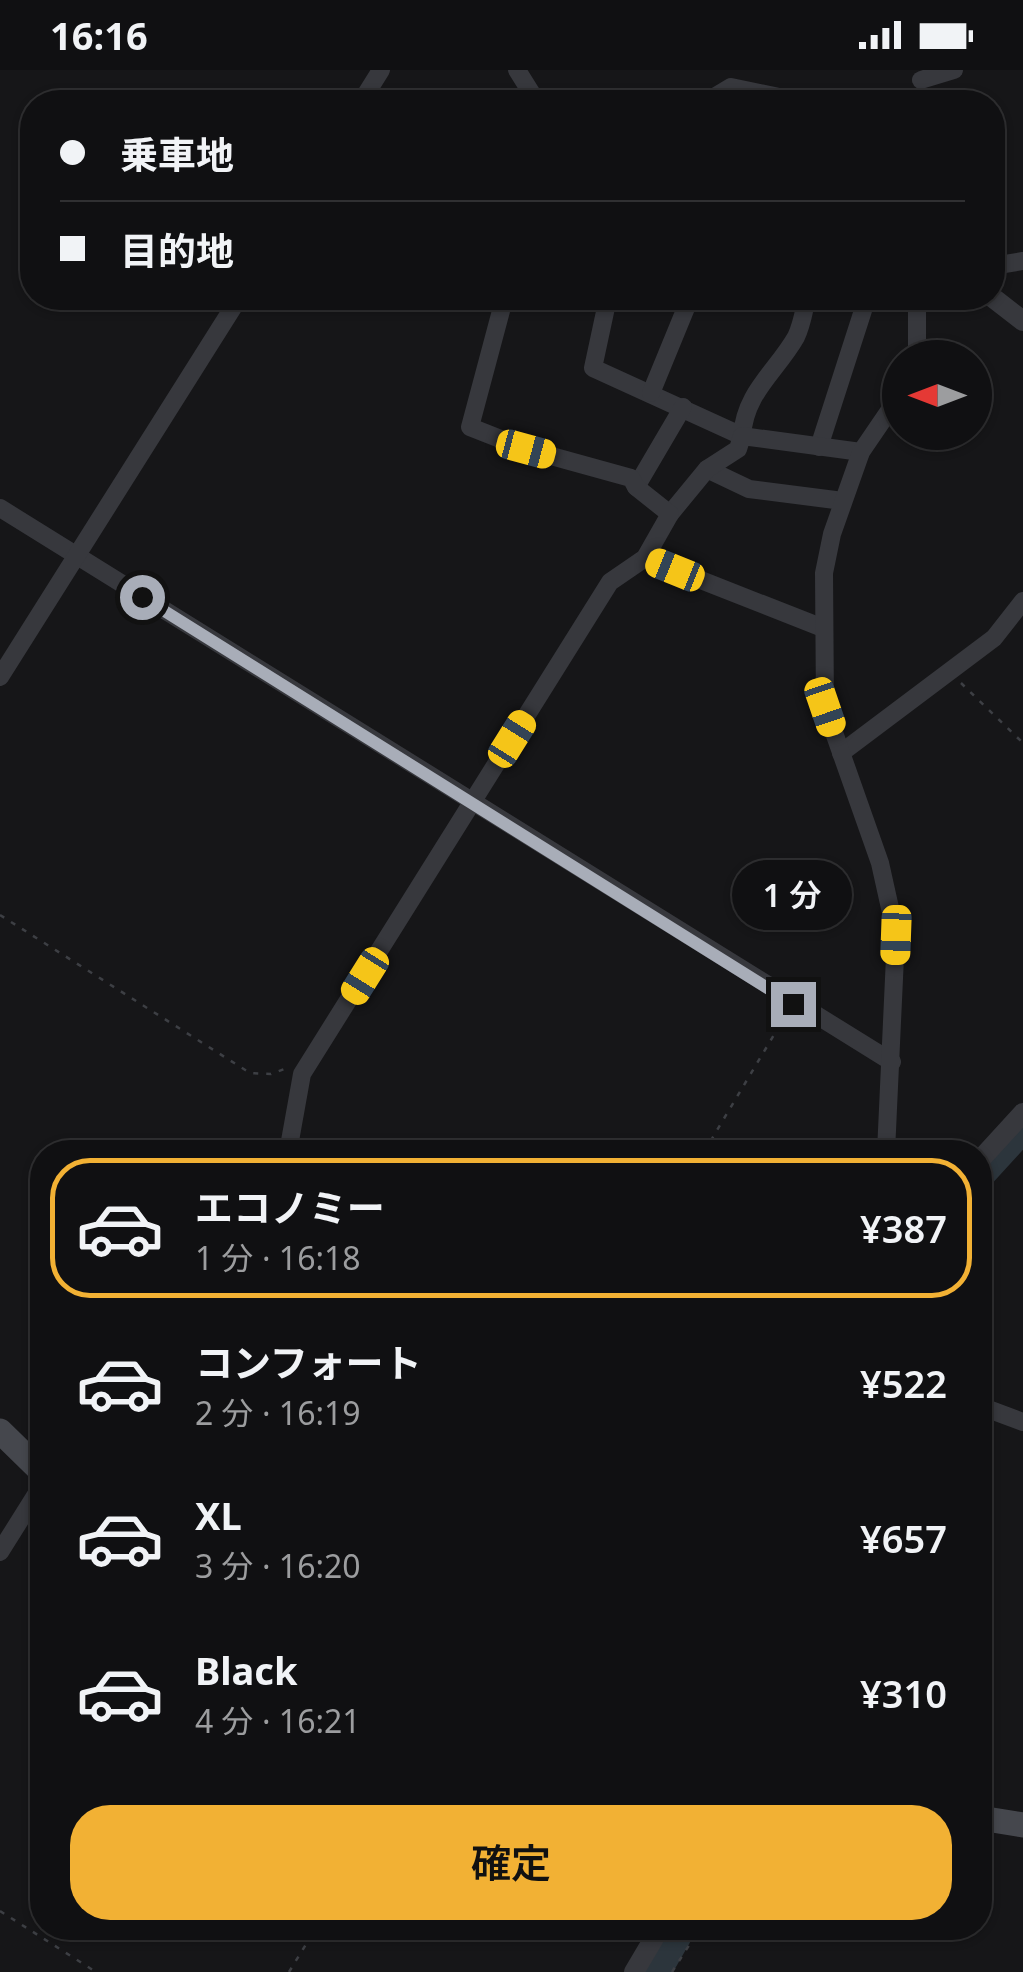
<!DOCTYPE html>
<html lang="ja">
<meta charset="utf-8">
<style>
:root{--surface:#101012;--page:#19191b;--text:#f1f3f6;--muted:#9c9d9f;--line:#303032;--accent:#f2b134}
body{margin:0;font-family:"Noto Sans","Noto Sans JP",sans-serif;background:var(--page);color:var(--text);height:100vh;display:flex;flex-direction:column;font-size:38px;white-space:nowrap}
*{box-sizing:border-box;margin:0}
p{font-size:32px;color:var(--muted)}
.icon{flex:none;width:55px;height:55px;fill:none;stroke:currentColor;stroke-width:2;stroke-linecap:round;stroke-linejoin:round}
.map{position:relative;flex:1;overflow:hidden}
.drawer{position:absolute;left:30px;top:1070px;width:962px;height:800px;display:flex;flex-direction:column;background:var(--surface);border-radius:40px;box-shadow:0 2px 8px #0004,0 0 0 2px var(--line)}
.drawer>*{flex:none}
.banner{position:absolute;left:20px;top:20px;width:985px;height:220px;border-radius:40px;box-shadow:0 2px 8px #0004,0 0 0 2px var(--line);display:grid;align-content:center;height:220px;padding:0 40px;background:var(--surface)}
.needle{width:65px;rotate:270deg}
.controls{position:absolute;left:882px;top:270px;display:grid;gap:20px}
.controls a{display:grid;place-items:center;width:110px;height:110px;border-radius:50%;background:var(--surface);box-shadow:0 2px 8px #0004,0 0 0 2px var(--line);font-size:50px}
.end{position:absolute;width:45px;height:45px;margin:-22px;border:12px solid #a8adb8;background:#111;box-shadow:0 0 0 5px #111}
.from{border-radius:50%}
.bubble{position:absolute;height:70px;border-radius:35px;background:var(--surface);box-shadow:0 2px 8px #0004,0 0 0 2px var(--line);font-size:32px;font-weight:600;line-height:70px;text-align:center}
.car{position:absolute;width:30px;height:60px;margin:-30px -15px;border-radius:12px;box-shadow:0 0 8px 2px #0007;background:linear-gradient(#f5c518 24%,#345 0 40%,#f5c518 0 76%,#345 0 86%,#f5c518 0)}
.banner b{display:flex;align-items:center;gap:35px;height:95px;font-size:38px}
.banner b+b{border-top:2px solid var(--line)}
.banner i{width:25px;height:25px;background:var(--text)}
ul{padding:18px 0 0;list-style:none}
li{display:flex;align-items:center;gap:30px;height:140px;margin:0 20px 15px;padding:0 20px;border:5px solid transparent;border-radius:40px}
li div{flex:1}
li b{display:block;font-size:38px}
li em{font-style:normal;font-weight:600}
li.on{border-color:var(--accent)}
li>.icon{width:90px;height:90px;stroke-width:1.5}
.action{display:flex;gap:20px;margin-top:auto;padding:20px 40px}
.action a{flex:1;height:115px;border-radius:40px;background:var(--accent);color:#111;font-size:40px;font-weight:600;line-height:115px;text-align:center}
.status{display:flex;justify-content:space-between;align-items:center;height:70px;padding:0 50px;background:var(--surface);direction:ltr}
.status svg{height:28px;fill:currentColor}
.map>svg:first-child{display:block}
</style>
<div class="status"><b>16:16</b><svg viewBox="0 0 49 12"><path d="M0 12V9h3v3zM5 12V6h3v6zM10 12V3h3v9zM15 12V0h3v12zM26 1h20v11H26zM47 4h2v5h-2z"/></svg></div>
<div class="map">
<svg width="1023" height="1902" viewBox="0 0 1023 1902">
<rect width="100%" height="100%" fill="#161618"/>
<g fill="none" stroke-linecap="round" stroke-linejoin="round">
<g stroke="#2c353c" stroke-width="28">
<path d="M 980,1106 L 1023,1059"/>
<path d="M 657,1902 L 682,1858"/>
</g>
<g stroke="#3d3f44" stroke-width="2.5" stroke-dasharray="5 8" stroke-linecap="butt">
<path d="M 961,613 L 1023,673"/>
<path d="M 0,845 L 250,1003 L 271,1004 L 287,998"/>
<path d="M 704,1082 L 787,943"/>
<path d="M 0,1841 L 96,1902"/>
<path d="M 289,1902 L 316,1858"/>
<path d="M 672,1902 L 700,1858"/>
</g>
<g stroke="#37383d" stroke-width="18">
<path d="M 517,0 L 537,32"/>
<path d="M 921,10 L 954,0"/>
<path d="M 361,32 L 381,0"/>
<path d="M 706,32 L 731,17 L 803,32"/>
<path d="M 992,196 L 1023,191"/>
<path d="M 608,228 L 593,298 L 742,366 C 745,322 776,302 796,267 C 802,255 804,240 807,228"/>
<path d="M 698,228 L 742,231 L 767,228"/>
<path d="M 913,288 L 917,279 L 917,228"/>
<path d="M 651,323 L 690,228"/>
<path d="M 819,377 L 867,228"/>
<path d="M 707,399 L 749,419 L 843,431"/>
<path d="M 636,417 L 683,337"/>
<path d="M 0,438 L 892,992"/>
<path d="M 670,444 L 707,399 L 738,379 L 742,366 L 861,382"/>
<path d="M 645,488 L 823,558"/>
<path d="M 0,607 L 239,228"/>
<path d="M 841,683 L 994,568 L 1023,531"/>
<path d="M 288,1082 L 302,1004 L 610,512 L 645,488 L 670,444 L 636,417 L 631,408 L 526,379 L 470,357 L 502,237 L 499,228"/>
<path d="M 886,1082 L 896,865 L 880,793 L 825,637 L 824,503 L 832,464 L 861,382 L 891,338 L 900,315"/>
<path d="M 980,1336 L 1023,1352"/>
<path d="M 0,1482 L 42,1415"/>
</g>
<g stroke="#37383d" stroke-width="20">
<path d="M 992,227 L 1023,251"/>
<path d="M 980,1090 L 1023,1043"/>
<path d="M 634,1902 L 660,1858"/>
</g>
<g stroke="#45474d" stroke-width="25">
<path d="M 0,1361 L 42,1402"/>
<path d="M 980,1748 L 1023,1755"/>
</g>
</g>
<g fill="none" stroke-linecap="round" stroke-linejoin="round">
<path stroke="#a8adb8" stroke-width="12" d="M 142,527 L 793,934"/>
</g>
</svg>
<div class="controls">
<a><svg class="needle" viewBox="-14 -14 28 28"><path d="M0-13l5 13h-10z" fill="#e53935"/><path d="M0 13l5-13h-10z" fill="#9c9d9f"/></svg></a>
</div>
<i class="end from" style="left:142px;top:527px"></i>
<i class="end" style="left:793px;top:934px"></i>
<div class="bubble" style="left:732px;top:790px;width:120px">1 分</div>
<i class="car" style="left:526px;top:379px;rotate:105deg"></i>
<i class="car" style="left:675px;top:500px;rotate:292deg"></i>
<i class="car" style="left:825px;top:637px;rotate:161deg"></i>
<i class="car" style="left:512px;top:669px;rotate:32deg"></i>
<i class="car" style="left:896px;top:865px;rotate:182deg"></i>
<i class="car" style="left:365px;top:906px;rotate:212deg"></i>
<div class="banner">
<b><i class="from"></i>乗車地</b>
<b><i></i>目的地</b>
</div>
<section class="drawer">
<ul>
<li class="on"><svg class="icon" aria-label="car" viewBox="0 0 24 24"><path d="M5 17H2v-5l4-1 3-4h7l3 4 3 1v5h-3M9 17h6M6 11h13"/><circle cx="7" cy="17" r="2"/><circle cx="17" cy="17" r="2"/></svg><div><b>エコノミー</b><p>1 分 · 16:18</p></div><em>¥387</em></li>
<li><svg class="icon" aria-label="car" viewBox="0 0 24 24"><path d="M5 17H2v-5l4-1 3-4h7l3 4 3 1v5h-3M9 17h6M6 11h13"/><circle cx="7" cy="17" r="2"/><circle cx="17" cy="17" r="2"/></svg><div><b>コンフォート</b><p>2 分 · 16:19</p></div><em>¥522</em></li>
<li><svg class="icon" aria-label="car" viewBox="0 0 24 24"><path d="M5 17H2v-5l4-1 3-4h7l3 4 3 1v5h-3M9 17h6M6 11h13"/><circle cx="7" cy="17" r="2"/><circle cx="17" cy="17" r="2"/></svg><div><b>XL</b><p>3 分 · 16:20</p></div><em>¥657</em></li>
<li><svg class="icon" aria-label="car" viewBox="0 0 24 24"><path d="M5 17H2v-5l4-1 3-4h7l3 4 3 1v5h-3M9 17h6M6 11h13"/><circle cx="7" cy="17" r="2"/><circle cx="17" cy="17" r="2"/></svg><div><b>Black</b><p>4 分 · 16:21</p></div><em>¥310</em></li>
</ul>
<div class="action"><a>確定</a></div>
</section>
</div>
